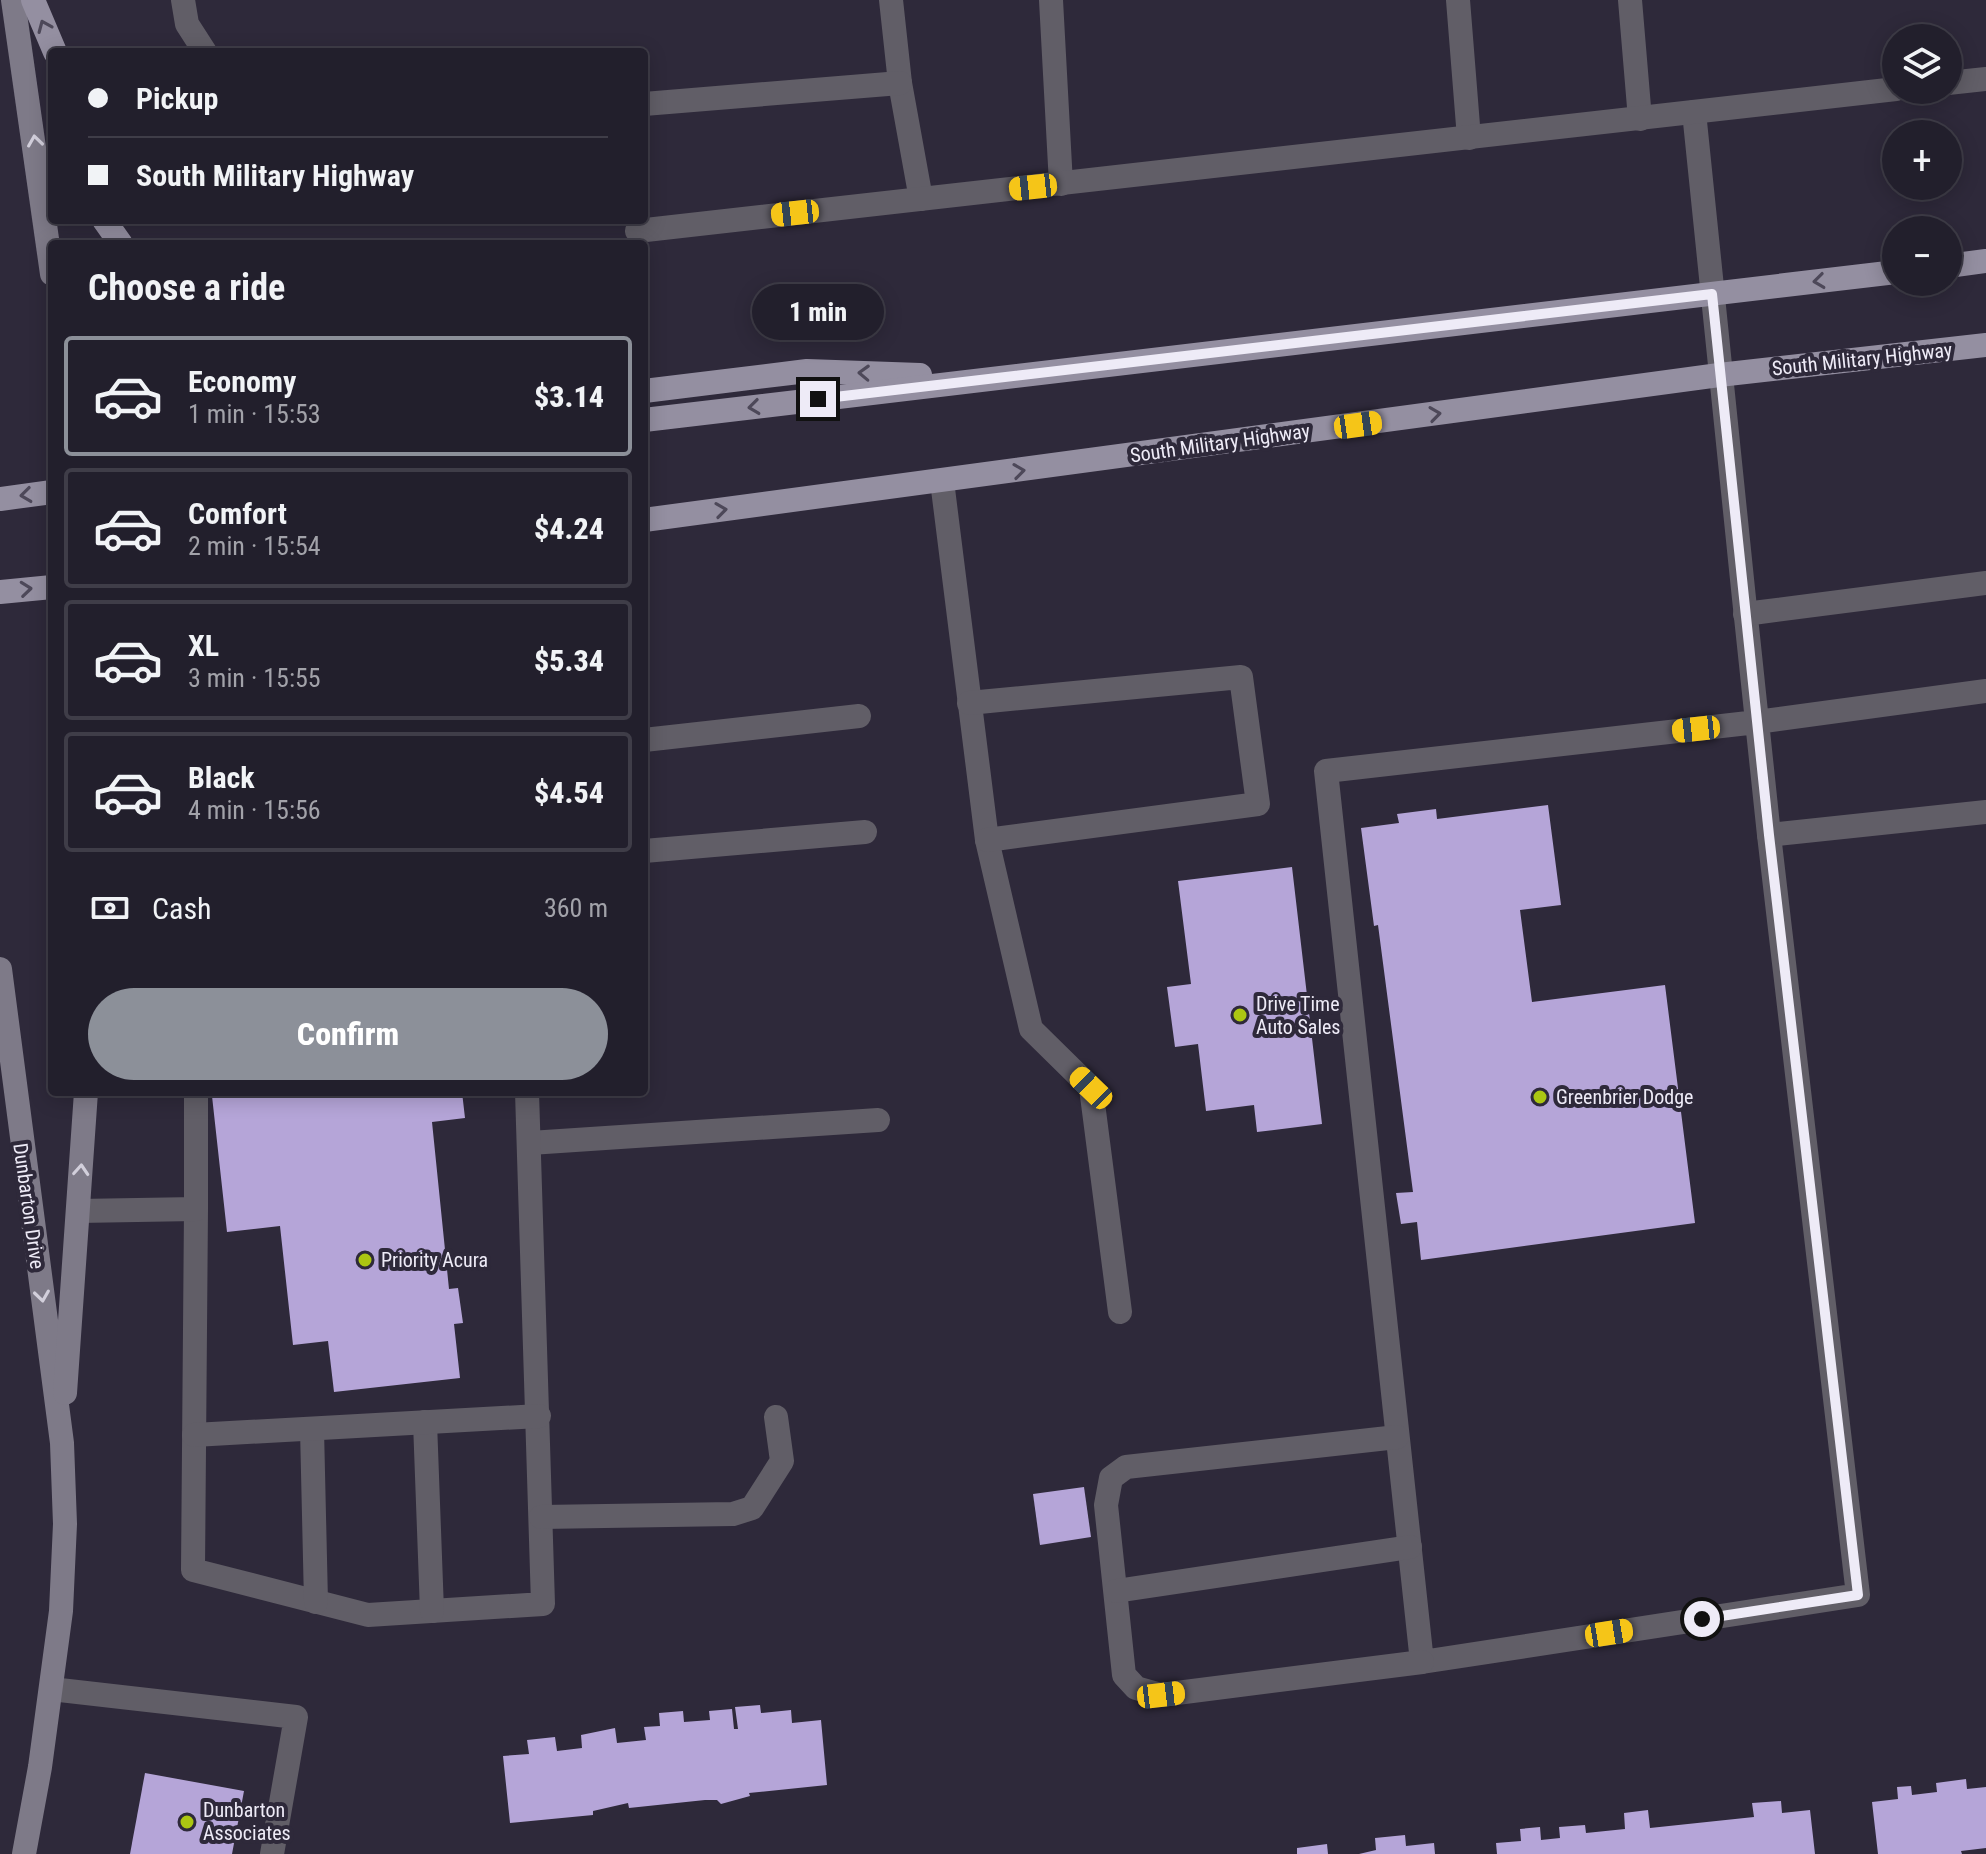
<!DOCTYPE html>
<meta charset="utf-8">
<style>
:root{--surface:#221f2c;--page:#2e2c38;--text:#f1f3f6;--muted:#a2a2a9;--line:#3f3d48;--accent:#8c9099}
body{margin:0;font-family:"Roboto Condensed",sans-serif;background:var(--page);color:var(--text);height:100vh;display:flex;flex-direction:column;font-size:30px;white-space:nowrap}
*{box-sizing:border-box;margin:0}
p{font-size:26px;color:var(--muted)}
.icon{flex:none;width:44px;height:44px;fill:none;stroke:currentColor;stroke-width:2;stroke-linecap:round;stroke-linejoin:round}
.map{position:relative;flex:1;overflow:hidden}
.panel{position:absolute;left:48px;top:240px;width:600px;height:856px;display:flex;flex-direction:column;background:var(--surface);border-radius:8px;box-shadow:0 4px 20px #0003,0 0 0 2px var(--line)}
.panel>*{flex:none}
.guide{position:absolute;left:48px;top:48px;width:600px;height:176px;border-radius:8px;box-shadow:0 4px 20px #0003,0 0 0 2px var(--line);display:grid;align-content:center;height:176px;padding:0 40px;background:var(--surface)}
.buttons{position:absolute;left:1882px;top:24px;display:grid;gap:16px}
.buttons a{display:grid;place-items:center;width:80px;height:80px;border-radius:50%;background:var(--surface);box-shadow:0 4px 20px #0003,0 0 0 2px var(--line);font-size:40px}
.end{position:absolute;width:36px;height:36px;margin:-18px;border:10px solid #eeebf7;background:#111;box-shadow:0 0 0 4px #111}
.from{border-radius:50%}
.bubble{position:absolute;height:56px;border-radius:28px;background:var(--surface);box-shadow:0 4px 20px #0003,0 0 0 2px var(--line);font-size:26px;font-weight:800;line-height:56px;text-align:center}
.car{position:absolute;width:24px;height:48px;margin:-24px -12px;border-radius:10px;box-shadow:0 0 6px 2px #0007;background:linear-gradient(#f5c518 24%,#345 0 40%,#f5c518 0 76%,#345 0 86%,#f5c518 0)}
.guide b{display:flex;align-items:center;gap:28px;height:76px;font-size:30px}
.guide b+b{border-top:2px solid var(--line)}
.guide i{width:20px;height:20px;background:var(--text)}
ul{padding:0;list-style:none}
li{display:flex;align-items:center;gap:24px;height:120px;margin:0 16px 12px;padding:0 24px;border:4px solid var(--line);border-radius:8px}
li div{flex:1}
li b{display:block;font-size:30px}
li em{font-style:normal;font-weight:800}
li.current{border-color:var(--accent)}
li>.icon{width:72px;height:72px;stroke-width:1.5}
h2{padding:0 40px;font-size:36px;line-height:96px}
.pay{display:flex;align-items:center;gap:20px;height:88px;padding:0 40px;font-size:30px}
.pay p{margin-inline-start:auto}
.action{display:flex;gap:16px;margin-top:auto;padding:16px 40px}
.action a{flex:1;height:92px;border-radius:48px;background:var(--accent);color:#fff;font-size:32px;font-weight:800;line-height:92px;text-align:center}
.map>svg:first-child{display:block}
</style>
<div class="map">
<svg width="1986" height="1854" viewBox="0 0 1986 1854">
<rect width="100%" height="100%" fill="#2e293a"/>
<g fill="#b5a5d8">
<path d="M 1548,805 L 1561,905 L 1520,910 L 1532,1002 L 1665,985 L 1695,1223 L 1421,1260 L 1417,1222 L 1401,1224 L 1396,1193 L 1413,1192 L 1378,925 L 1374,926 L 1361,828 L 1399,823 L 1397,814 L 1436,809 L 1437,819 Z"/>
<path d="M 1292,867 L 1322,1124 L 1257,1132 L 1254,1105 L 1206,1111 L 1198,1044 L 1175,1047 L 1167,987 L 1191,984 L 1178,881 Z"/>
<path d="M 252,1092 L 462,1092 L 465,1118 L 432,1122 L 449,1289 L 458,1288 L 463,1323 L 454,1324 L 460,1378 L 334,1392 L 328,1341 L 293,1345 L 280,1226 L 227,1232 L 212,1096 Z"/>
<path d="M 1084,1487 L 1091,1537 L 1040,1545 L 1033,1494 Z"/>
<path d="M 760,1705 L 761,1713 L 791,1710 L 792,1723 L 821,1720 L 827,1785 L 749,1793 L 750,1796 L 721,1804 L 717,1800 L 705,1800 L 629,1808 L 628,1803 L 593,1811 L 593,1815 L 510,1823 L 503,1756 L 529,1754 L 527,1740 L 555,1737 L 557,1751 L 582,1748 L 581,1735 L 615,1728 L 617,1743 L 646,1740 L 644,1727 L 660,1726 L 659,1713 L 683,1711 L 684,1722 L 710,1720 L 709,1711 L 732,1709 L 734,1729 L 738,1729 L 735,1707 Z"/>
<path d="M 145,1773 L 244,1791 L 232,1854 L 130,1854 Z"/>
<path d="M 1966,1779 L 1967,1789 L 1986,1787 L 1986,1848 L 1961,1851 L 1962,1854 L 1878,1854 L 1872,1802 L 1898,1799 L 1897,1787 L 1911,1786 L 1912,1795 L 1937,1792 L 1936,1783 Z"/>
<path d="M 1781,1801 L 1782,1813 L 1810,1810 L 1815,1854 L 1497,1854 L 1496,1843 L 1521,1841 L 1520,1829 L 1540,1827 L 1541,1840 L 1560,1838 L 1559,1827 L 1585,1825 L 1586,1833 L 1625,1829 L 1624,1813 L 1648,1810 L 1650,1828 L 1754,1817 L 1752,1803 Z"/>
<path d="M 1405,1835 L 1406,1846 L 1434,1843 L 1435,1854 L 1359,1854 L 1376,1850 L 1375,1838 Z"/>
<path d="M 1327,1844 L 1328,1854 L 1297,1854 L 1297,1848 Z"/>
</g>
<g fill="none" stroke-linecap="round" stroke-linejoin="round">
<g stroke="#615e67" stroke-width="24">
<path d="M 183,0 L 187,24 L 205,52"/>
<path d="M 891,0 L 900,83 L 921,199"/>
<path d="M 1051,0 L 1061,184"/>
<path d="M 1458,0 L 1469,138"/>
<path d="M 1630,0 L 1640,119"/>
<path d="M 1948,83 L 1986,79"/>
<path d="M 644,104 L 900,83"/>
<path d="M 1694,112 C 1717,354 1744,594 1769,835 L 1858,1595 L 1422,1662 L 1326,771 L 1757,722 L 1986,691"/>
<path d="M 637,231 L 1896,89"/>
<path d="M 942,481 L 987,840 L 1031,1029 L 1091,1088 L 1120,1312"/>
<path d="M 1745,614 L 1986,583"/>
<path d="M 969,703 L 1241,677 L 1258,804 L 987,840"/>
<path d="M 644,740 L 859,716"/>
<path d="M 1769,835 L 1986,812"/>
<path d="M 644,851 L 865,832"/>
<path d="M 530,1143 L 878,1120"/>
<path d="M 196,1209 L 193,1570 L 368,1615 L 543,1604 L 527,1092"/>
<path d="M 78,1211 L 196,1209 L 196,1092"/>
<path d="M 425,1422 L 432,1611"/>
<path d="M 312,1429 L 316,1602"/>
<path d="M 194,1435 L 539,1416"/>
<path d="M 1397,1437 L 1126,1467 L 1111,1478 L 1106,1505 L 1124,1675 L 1136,1688 L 1161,1695 L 1422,1662"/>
<path d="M 541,1517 L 733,1514 L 752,1508 L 782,1461 L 776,1417"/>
<path d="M 1116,1591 L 1410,1547"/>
<path d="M 51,1689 L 296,1717 L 272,1854"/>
</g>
<g stroke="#7e7a88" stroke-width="24">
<path d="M 13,0 L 52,274"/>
<path d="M 0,969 L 62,1443 L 65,1524 L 61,1611 L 40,1767 L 24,1854"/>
<path d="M 65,1393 L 86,1092"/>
</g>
<g stroke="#948fa1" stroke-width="24">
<path d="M 33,0 L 55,52"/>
<path d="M 104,220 L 121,244"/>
<path d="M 1948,266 L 1986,261"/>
<path d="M 644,391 L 807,371 L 920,375"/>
<path d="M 644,420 L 1896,272"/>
<path d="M 0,499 L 52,492"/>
<path d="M 644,520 L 1719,375 L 1986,345"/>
<path d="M 0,592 L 52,587"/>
</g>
</g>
<defs><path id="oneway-chevron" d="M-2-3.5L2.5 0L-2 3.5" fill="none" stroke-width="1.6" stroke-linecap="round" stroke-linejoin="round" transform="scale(2)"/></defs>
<g stroke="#4d4859">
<use href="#oneway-chevron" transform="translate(44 26) rotate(-113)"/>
<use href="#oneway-chevron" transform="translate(1819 281) rotate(173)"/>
<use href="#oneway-chevron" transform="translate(864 373) rotate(-178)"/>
<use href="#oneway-chevron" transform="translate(754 407) rotate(173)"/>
<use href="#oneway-chevron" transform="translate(1435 414) rotate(-8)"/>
<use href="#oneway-chevron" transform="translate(1019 471) rotate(-8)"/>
<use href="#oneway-chevron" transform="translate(26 495) rotate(173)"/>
<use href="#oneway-chevron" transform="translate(721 510) rotate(-8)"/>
<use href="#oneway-chevron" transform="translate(26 589) rotate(-6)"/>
</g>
<g stroke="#d2cfdb">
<use href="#oneway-chevron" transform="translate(35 141) rotate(-98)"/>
<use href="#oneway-chevron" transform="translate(81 1170) rotate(-86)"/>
<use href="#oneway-chevron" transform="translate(42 1296) rotate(82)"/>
</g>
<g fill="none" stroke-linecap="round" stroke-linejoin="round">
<path stroke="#eeebf7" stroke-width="10" d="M 818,399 L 1712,294 L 1769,835 L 1858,1595 L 1702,1619"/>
</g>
<g fill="#acc612" stroke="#2e293a" stroke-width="3">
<circle cx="1240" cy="1015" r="8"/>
<circle cx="1540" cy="1097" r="8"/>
<circle cx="365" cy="1260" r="8"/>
<circle cx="187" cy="1822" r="8"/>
</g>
<g text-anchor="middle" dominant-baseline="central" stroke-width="8" stroke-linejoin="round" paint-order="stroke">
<g font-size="20" fill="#eeebf7" stroke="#2e293a">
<text transform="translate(1862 359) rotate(-6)">South Military Highway</text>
<text transform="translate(1220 443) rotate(-8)">South Military Highway</text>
<text transform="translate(29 1206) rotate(82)">Dunbarton Drive</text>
</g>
<g font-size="20" fill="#eeebf7" stroke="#2e293a" text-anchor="start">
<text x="1256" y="1004">Drive Time<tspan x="1256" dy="23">Auto Sales</tspan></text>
<text x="1556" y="1097">Greenbrier Dodge</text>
<text x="381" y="1260">Priority Acura</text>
<text x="203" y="1810">Dunbarton<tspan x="203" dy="23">Associates</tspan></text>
</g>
</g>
</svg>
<div class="buttons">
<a><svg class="icon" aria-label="layers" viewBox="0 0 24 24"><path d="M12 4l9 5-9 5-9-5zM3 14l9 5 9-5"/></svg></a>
<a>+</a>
<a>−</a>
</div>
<i class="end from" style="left:1702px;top:1619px"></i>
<i class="end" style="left:818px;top:399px"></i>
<div class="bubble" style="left:752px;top:284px;width:132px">1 min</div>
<i class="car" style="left:1033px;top:187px;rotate:264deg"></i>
<i class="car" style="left:795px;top:213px;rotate:264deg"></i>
<i class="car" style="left:1358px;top:425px;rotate:82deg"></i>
<i class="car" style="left:1696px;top:729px;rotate:264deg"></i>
<i class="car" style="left:1091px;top:1088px;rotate:314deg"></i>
<i class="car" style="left:1609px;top:1633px;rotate:81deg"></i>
<i class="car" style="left:1161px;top:1695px;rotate:83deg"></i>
<div class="guide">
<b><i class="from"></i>Pickup</b>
<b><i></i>South Military Highway</b>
</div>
<section class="panel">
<h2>Choose a ride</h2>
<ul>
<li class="current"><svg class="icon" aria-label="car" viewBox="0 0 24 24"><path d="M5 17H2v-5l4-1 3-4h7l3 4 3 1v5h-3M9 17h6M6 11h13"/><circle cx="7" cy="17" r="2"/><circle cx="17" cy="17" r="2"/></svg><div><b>Economy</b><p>1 min · 15:53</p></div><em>$3.14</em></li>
<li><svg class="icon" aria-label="car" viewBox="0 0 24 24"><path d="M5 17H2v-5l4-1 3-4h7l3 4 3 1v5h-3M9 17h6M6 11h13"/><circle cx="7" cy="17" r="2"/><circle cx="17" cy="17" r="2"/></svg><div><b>Comfort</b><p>2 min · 15:54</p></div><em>$4.24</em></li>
<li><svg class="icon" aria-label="car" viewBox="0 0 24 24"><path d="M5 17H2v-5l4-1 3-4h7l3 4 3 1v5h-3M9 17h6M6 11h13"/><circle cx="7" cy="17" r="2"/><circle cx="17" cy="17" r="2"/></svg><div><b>XL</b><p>3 min · 15:55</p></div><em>$5.34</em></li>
<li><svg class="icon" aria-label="car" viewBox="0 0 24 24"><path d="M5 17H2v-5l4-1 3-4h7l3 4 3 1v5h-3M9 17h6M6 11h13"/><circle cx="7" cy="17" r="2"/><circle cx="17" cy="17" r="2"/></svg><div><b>Black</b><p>4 min · 15:56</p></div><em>$4.54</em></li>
</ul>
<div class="pay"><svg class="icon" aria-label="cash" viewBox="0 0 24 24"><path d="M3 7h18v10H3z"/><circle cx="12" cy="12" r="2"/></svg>Cash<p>360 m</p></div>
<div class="action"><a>Confirm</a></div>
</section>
</div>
